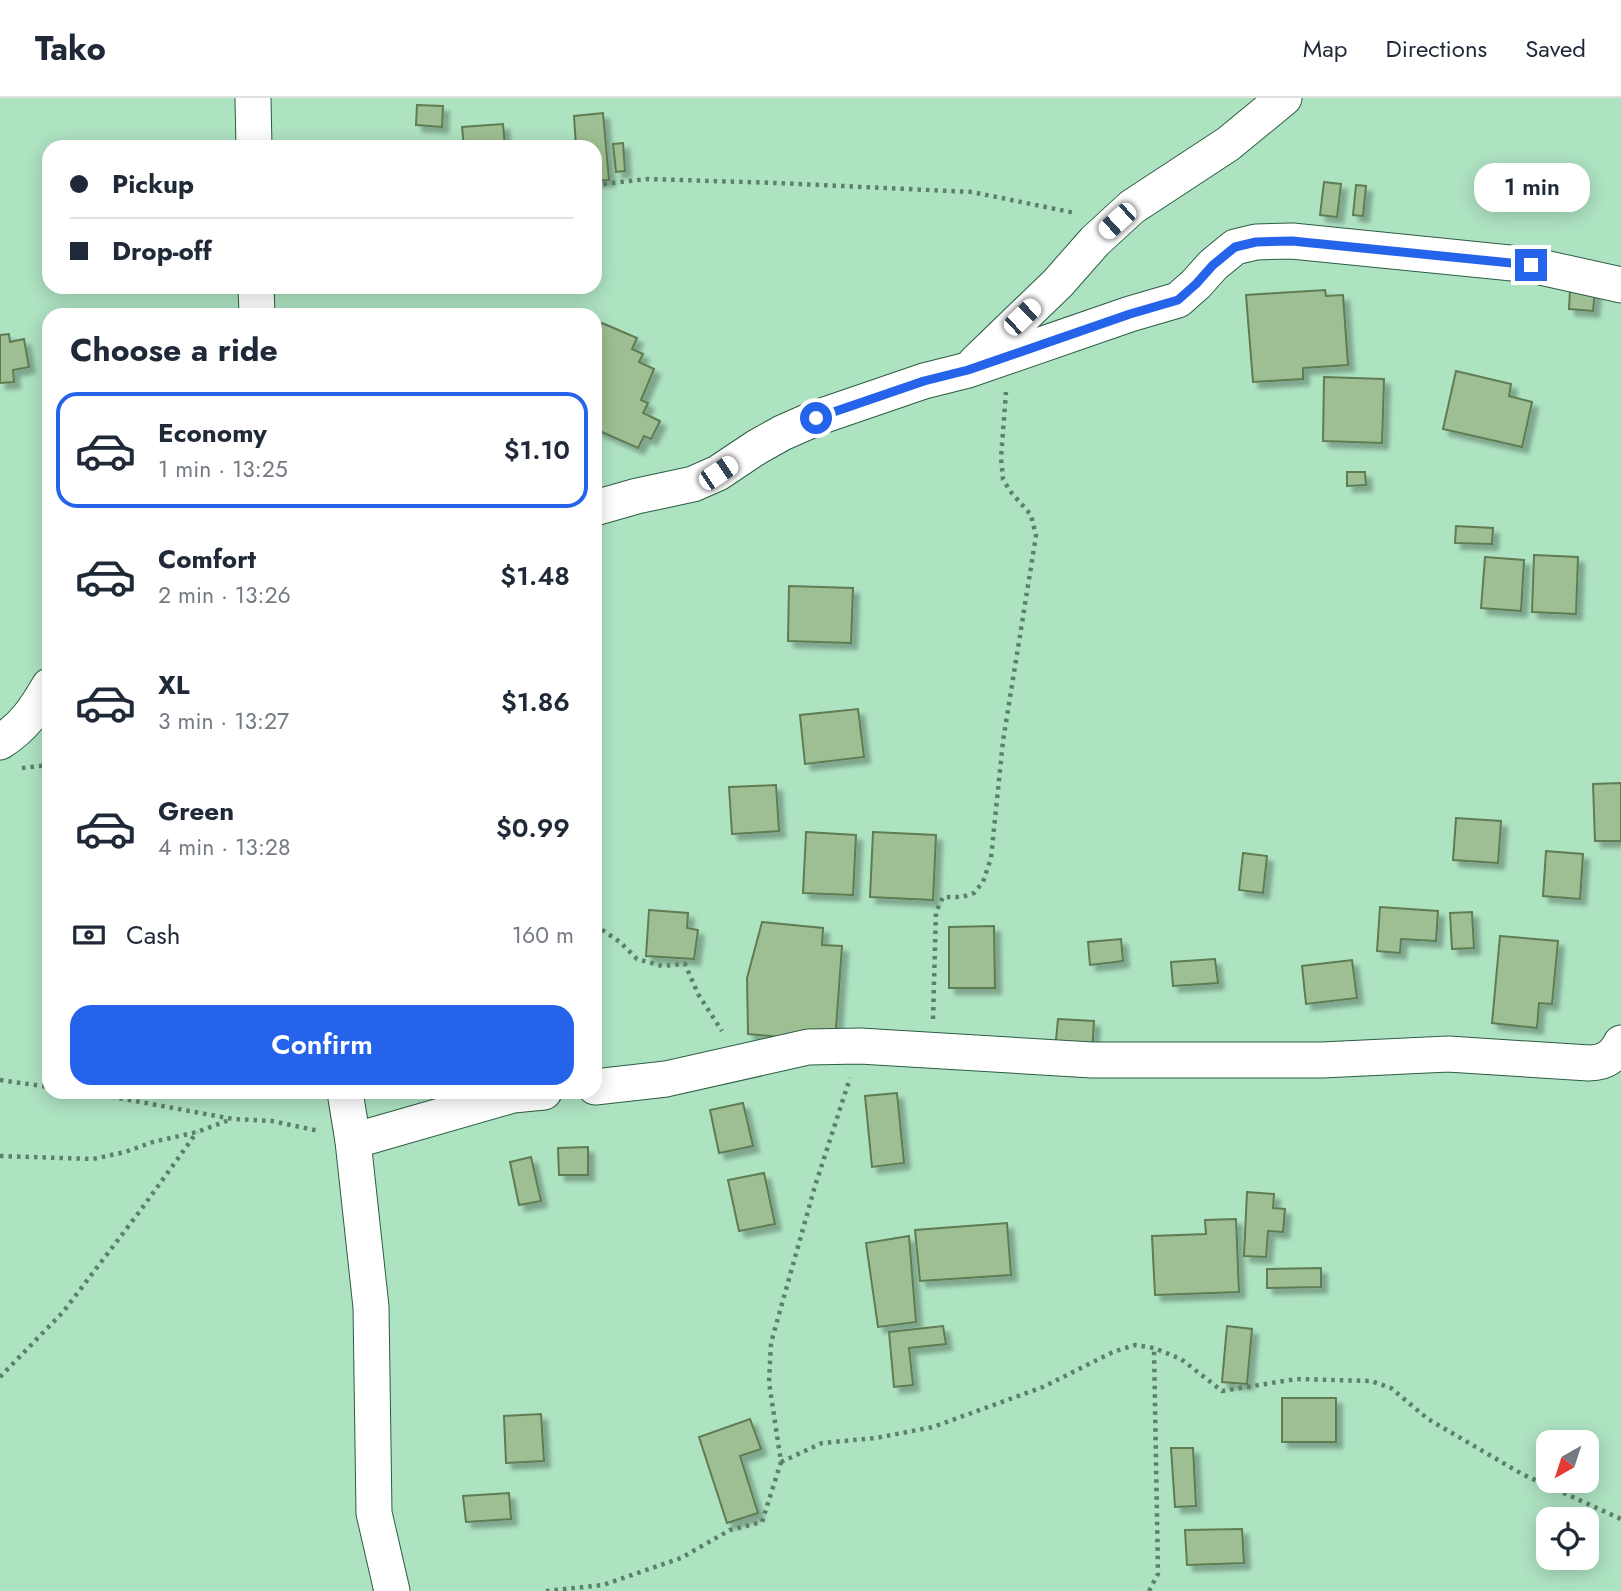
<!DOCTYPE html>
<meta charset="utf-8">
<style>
:root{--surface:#fff;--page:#f6f6f7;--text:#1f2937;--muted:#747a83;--line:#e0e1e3;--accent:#2563eb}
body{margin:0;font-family:Jost,sans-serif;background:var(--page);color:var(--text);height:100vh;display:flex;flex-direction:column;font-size:26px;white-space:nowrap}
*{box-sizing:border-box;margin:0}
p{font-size:23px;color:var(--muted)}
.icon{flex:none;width:38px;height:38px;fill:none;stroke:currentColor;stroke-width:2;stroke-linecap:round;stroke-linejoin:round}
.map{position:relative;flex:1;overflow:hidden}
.sheet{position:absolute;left:42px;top:210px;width:560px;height:791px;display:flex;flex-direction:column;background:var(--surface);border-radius:21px;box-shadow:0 4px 18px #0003}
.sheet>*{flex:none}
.guide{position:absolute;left:42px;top:42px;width:560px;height:154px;border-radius:21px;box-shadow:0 4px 18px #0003;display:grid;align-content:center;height:154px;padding:0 28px;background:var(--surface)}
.needle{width:46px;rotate:219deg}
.controls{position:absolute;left:1536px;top:1332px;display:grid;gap:14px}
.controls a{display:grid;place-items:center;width:63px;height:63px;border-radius:14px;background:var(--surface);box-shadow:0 4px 18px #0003;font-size:35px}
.end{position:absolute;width:32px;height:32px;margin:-16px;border:9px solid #2563eb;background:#fff;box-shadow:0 0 0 4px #fff}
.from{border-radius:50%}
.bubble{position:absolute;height:49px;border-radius:21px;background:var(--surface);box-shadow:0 4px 18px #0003;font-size:23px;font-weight:600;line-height:49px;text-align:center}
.car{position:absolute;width:21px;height:42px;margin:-21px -10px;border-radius:9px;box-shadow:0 0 5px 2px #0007;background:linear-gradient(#fff 24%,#345 0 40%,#fff 0 76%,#345 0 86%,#fff 0)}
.guide b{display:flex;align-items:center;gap:24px;height:66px;font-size:26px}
.guide b+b{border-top:2px solid var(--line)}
.guide i{width:18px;height:18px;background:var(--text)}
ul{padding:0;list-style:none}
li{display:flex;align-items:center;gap:21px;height:116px;margin:0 14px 10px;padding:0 14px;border:4px solid transparent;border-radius:21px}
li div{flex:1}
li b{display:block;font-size:26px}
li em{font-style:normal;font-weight:600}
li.current{border-color:var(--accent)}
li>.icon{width:63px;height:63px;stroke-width:1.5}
h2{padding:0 28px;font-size:32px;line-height:84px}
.pay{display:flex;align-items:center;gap:18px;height:77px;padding:0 28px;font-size:26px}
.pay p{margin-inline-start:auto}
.cta{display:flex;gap:14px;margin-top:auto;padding:14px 28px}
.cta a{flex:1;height:80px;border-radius:21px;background:var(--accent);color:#fff;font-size:28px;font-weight:600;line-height:80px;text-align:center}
header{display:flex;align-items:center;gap:42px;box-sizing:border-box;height:98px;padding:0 35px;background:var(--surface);border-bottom:2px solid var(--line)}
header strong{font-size:33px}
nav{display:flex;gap:38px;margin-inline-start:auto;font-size:24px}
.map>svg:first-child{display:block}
</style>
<header>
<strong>Tako</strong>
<nav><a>Map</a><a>Directions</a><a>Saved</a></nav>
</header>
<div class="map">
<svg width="1621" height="1493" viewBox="0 0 1621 1493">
<defs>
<filter id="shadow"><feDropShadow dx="6" dy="6" stdDeviation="2" flood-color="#0004"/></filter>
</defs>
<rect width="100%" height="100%" fill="#aee3c2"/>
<g fill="#9ebf93" stroke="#5e7c53" stroke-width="2" filter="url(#shadow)">
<path d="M 417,7 L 443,8 L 442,29 L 416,27 Z"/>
<path d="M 603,15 L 609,82 L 595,83 L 595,49 L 576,49 L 574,18 Z"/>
<path d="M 503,26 L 505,49 L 464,49 L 462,29 Z"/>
<path d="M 623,45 L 625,73 L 616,74 L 613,46 Z"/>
<path d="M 1324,84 L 1341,86 L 1337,119 L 1320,117 Z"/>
<path d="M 1356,87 L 1366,88 L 1363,118 L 1353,117 Z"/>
<path d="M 1570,191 L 1595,193 L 1593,213 L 1569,211 Z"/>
<path d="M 1325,192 L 1326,198 L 1343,197 L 1348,267 L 1303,270 L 1303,281 L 1253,284 L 1246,197 Z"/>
<path d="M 602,225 L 637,240 L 632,251 L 643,256 L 639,264 L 654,271 L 641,302 L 648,305 L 643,315 L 660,323 L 651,341 L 644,338 L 638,350 L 595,331 L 595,242 Z"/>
<path d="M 9,236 L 10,244 L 24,241 L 29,269 L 13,272 L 14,284 L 0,285 L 0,237 Z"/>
<path d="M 1456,273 L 1511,286 L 1509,298 L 1532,304 L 1522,349 L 1443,331 Z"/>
<path d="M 1324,279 L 1384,281 L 1382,345 L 1323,343 Z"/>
<path d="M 1347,374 L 1365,374 L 1366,387 L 1347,388 Z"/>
<path d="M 1456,428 L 1493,430 L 1492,446 L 1455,445 Z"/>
<path d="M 1534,457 L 1578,459 L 1576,516 L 1532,514 Z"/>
<path d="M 1485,459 L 1524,462 L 1521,513 L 1481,510 Z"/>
<path d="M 789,488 L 853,490 L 851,545 L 788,543 Z"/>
<path d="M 858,611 L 864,659 L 805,666 L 800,617 Z"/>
<path d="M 1621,685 L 1621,743 L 1595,743 L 1593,686 Z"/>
<path d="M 776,687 L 779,733 L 732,736 L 729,689 Z"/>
<path d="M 1456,720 L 1501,723 L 1498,765 L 1453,762 Z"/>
<path d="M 806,734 L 856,737 L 853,797 L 803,795 Z"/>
<path d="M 873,734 L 936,737 L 933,802 L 870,799 Z"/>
<path d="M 1546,753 L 1583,756 L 1580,801 L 1543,798 Z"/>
<path d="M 1243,755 L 1267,758 L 1263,795 L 1239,792 Z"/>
<path d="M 1380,809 L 1438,813 L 1436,843 L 1401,841 L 1400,855 L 1377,853 Z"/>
<path d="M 649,812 L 688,815 L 687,830 L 698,832 L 694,861 L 646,858 Z"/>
<path d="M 1472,814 L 1474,850 L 1452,851 L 1450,815 Z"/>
<path d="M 762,824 L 823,830 L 822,847 L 842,848 L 835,944 L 748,936 L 747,880 Z"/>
<path d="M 994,828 L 995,890 L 949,890 L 949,829 Z"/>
<path d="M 1500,838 L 1558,843 L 1552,906 L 1539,905 L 1537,930 L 1492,925 Z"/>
<path d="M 1121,841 L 1123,863 L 1090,867 L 1088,844 Z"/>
<path d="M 1215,861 L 1218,885 L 1173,888 L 1171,864 Z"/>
<path d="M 1352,862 L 1357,900 L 1306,906 L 1302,868 Z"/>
<path d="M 1058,921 L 1094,923 L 1092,955 L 1055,952 Z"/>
<path d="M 897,995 L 904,1065 L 872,1069 L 865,998 Z"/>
<path d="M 743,1005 L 753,1048 L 719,1055 L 710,1012 Z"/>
<path d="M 588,1049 L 588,1077 L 559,1077 L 558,1050 Z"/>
<path d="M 531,1059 L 541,1103 L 519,1107 L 510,1064 Z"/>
<path d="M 764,1075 L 775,1126 L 739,1133 L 728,1082 Z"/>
<path d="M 1247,1094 L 1274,1096 L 1273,1110 L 1285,1111 L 1283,1134 L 1268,1133 L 1266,1159 L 1244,1158 Z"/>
<path d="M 1236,1121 L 1239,1194 L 1155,1197 L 1152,1138 L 1206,1136 L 1205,1122 Z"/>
<path d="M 1007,1125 L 1011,1177 L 920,1183 L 915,1132 Z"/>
<path d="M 909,1138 L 916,1224 L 878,1229 L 866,1145 Z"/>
<path d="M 1321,1170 L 1321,1189 L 1267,1190 L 1267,1171 Z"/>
<path d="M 943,1228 L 946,1246 L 909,1250 L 913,1287 L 894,1289 L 889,1234 Z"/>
<path d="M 1227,1228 L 1252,1231 L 1247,1286 L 1222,1284 Z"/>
<rect x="1282" y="1300" width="54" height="44"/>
<path d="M 541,1316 L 544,1363 L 506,1365 L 504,1318 Z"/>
<path d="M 750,1321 L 761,1351 L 740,1358 L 758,1415 L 727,1425 L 699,1339 Z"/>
<path d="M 1171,1350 L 1193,1350 L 1196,1408 L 1175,1409 Z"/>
<path d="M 509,1395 L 511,1421 L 466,1424 L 463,1398 Z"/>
<path d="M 1242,1431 L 1244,1465 L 1187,1467 L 1185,1432 Z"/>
</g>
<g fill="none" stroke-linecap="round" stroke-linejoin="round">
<g stroke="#2b5d42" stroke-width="37">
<g id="street">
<path d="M 253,0 L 254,49"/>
<path d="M 256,189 L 257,217"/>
<path d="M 975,265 L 1058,185 L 1095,143 L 1132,109 L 1228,46 L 1284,0"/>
<path d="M 595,410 L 637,398 L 693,386 L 718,375 L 757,349 L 782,335 L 816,320 L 924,283 L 968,272 L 1130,216 L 1178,202 L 1196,186 L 1213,167 L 1235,149 L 1256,144 L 1292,143 L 1531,167 L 1621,187"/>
<path d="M 0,644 C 24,629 35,612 49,588"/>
<path d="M 595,989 L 666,981 L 808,949 L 860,948 L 1092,962 L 1322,962 L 1448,956 L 1589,965 C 1604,965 1614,959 1621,945"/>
<path d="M 345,994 L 353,1043 L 371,1209 L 374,1415 L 392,1493"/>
<path d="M 353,1043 L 513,997 L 544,994"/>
</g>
</g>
<g stroke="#5d806a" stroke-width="4.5" stroke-dasharray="3.5 5" stroke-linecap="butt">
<path d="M 595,87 L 647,81 L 777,85 L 972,94 L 1075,115"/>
<path d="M 22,670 L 49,667"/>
<path d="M 595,827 L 620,844 L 637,861 L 662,868 L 685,866 L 698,896 L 722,933"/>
<path d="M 933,921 L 936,814 L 943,799 L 962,799 L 974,795 L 983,784 L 991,760 L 1003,643 L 1036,438 L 1031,417 L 1010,393 L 1003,381 L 1001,360 L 1006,294"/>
<path d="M 0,982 L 49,989"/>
<path d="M 86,994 L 233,1021 L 272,1023 L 319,1033"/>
<path d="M 0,1058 L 93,1061 L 125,1054 L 153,1044 L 197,1034 L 232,1021"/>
<path d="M 0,1279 L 63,1214 L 140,1113 L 197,1034"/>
<path d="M 781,1364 L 822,1345 L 876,1340 L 933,1329 L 1043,1289 L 1113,1254 L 1135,1247 L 1154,1250 L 1181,1261 L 1222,1293 L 1296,1281 L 1371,1283 L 1391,1290 L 1428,1321 L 1522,1376 L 1621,1421"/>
<path d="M 546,1493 L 603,1487 L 681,1460 L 730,1432 L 762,1424 L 781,1364 L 769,1284 L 771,1245 L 815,1088 L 850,980"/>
<path d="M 1149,1493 L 1158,1476 L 1154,1250"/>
</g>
<use href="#street" stroke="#fff" stroke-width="35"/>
</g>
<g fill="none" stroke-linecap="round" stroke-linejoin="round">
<path stroke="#2563eb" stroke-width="9" d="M 816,320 L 924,283 L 968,272 L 1130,216 L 1178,202 L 1196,186 L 1213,167 L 1235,149 L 1256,144 L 1292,143 L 1531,167"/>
</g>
</svg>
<div class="controls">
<a><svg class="needle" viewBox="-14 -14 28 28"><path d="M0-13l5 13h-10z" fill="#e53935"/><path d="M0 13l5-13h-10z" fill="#747a83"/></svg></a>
<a><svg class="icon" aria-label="locate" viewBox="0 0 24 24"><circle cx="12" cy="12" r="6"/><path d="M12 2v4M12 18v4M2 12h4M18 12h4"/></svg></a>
</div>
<i class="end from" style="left:816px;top:320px"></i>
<i class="end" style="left:1531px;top:167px"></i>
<div class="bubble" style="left:1474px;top:65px;width:116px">1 min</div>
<i class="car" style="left:1117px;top:123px;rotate:228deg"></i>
<i class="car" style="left:1022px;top:219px;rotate:46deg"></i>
<i class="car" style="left:718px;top:375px;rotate:56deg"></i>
<div class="guide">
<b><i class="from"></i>Pickup</b>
<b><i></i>Drop-off</b>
</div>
<section class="sheet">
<h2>Choose a ride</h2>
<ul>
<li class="current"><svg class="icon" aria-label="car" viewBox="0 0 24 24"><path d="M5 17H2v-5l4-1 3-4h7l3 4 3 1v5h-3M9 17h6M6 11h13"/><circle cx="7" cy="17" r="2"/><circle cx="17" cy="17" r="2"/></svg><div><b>Economy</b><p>1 min · 13:25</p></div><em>$1.10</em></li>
<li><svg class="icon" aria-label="car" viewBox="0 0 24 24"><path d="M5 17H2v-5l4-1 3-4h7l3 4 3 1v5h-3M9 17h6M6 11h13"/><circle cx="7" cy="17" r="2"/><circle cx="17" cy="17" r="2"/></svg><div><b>Comfort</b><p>2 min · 13:26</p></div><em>$1.48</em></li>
<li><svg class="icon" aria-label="car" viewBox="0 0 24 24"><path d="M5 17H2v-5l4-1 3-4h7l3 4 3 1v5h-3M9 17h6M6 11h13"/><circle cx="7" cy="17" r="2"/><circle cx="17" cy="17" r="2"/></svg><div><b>XL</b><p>3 min · 13:27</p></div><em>$1.86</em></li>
<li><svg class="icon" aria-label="car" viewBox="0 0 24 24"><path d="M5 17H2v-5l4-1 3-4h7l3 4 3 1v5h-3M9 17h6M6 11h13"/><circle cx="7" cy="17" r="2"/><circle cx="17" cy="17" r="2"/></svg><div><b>Green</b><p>4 min · 13:28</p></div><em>$0.99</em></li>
</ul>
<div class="pay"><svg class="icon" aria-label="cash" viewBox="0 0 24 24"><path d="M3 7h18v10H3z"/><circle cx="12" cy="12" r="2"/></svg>Cash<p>160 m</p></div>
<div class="cta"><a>Confirm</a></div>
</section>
</div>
